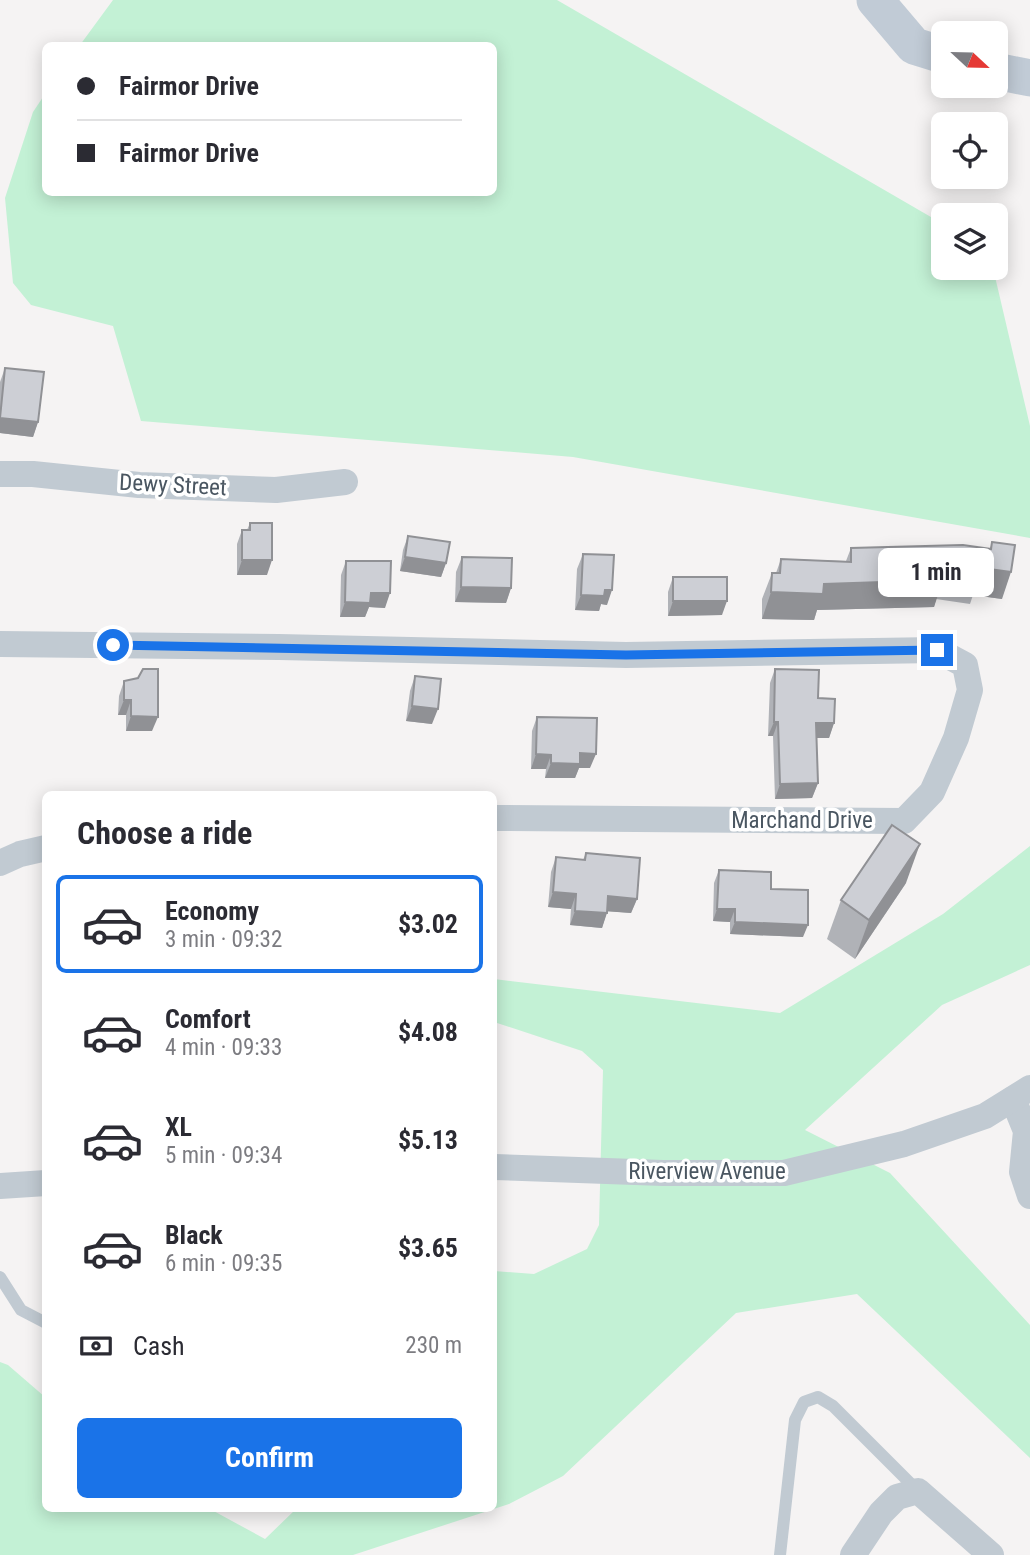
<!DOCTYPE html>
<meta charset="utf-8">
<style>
:root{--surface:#fff;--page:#f2f2f3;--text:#2b2b33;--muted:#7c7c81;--line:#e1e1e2;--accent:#1a73e8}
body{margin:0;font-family:"Roboto Condensed",sans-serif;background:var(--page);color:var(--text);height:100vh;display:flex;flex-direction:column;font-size:26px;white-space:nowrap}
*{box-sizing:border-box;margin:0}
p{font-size:23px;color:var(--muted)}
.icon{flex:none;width:38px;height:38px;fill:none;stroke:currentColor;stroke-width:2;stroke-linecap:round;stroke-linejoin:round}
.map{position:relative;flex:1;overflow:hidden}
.side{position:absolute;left:42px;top:791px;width:455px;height:721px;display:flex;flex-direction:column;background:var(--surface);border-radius:10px;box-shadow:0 4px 18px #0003}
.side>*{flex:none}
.top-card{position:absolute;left:42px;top:42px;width:455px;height:154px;border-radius:10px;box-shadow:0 4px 18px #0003;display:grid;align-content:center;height:154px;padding:0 35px;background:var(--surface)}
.needle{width:46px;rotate:112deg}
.fabs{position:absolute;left:931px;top:21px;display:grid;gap:14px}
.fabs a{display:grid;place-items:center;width:77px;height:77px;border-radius:10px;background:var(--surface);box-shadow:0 4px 18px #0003;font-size:35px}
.end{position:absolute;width:32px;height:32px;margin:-16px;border:9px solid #1a73e8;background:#fff;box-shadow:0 0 0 4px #fff}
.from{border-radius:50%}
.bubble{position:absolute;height:49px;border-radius:10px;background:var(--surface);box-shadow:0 4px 18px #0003;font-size:23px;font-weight:700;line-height:49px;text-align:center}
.top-card b{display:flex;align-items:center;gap:24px;height:66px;font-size:26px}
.top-card b+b{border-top:2px solid var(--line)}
.top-card i{width:18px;height:18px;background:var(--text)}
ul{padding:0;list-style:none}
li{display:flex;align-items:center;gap:21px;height:98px;margin:0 14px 10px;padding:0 21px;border:4px solid transparent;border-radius:10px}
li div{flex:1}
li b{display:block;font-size:26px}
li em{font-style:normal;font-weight:700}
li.active{border-color:var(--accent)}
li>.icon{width:63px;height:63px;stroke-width:1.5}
h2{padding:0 35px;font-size:32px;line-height:84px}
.pay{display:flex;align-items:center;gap:18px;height:77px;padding:0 35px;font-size:26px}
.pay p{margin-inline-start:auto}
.action{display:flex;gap:14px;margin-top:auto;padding:14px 35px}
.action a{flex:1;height:80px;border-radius:10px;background:var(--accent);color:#fff;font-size:28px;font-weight:700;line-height:80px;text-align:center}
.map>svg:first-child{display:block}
</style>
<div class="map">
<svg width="1030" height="1555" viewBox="0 0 1030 1555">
<rect width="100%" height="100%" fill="#f5f3f3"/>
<g fill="#c3f1d5">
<path d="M 113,0 L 557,0 L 943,224 L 943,268 L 993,268 L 1030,426 L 1030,538 L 573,457 L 141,421 L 113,326 L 31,305 L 13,283 L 5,198 L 33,112 L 45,94 L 46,192 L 494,192 L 494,46 L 80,45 Z"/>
<path d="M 1030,846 L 1030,965 L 942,1005 L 805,1130 L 890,1173 L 1030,1325 L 1030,1458 L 857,1294 L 736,1313 L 563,1476 L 509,1504 L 353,1555 L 0,1555 L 0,1362 L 8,1365 L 45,1397 L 46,1508 L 210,1509 L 265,1539 L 296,1509 L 494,1508 L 494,1271 L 534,1274 L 587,1249 L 599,1225 L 603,1070 L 582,1051 L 494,1022 L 494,979 L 780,1013 L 943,914 Z"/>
</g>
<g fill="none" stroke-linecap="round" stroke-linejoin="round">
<g stroke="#c1cad2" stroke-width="12">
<path d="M 0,1277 L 21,1310 L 46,1323"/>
<path d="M 780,1555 L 795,1420 L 804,1402 L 818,1397 L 833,1406 L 918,1491"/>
</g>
<g stroke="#c1cad2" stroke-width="26">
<path d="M 0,474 L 33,474 L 139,485 L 276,490 L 345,482"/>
<path d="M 0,644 L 279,647 L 626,655 L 937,650 L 965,665 L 970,690 L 956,738 L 932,792 L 904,821 L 494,818"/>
<path d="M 0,863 L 20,854 L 46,848"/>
<path d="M 1013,1099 L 1026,1131 L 1022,1172 L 1030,1196"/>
<path d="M 494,1167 L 663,1173 L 784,1173 L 904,1144 L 985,1116 L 1030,1088"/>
<path d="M 0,1186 L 46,1183"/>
<path d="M 853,1555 L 881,1513 L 897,1497 L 918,1491 L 991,1555"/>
</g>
<g stroke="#c1cbd6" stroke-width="37">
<path d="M 875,0 L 914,46 L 943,55"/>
<path d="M 996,71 L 1030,78"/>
</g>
</g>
<g fill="#b0b2b7">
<path d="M 5,368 L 38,422 L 33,437 L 0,433 L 0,382 Z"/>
<path d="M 250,523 L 267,575 L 237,575 L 237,544 L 242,530 L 247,530 Z"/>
<path d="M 408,536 L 446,563 L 441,577 L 400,571 L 403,550 Z"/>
<path d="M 992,542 L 1002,599 L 973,595 L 970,604 L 936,599 L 934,607 L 817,610 L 814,620 L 762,619 L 762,599 L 772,573 L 776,573 L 781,559 L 846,561 L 851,548 L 990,549 Z"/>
<path d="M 583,554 L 607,605 L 601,604 L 599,611 L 575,610 L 577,569 Z"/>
<path d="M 462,557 L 511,588 L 506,603 L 455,602 L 456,572 Z"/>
<path d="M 346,561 L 385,608 L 369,607 L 365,617 L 340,617 L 341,575 Z"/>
<path d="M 673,577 L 722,615 L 668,616 L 668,592 Z"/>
<path d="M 775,669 L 818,698 L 834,723 L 829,738 L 816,738 L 818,783 L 812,798 L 775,799 L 773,736 L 768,736 L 770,683 Z"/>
<path d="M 415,676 L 432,724 L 406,721 L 410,691 Z"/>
<path d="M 124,681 L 152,731 L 126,731 L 126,715 L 118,715 L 119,696 Z"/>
<path d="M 537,717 L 590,768 L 579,768 L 575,778 L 545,778 L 546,769 L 531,769 L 532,731 Z"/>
<path d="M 586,853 L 637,899 L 631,913 L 607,911 L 602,928 L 570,925 L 571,909 L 548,907 L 551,872 L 556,857 L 583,860 Z"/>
<path d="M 719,870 L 771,889 L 803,937 L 730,934 L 730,922 L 713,921 L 714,883 Z"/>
<path d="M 906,883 L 855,959 L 827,939 L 841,900 Z"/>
</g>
<g fill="#909195">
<path d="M 0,418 L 38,422 L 33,437 L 0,433 Z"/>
<path d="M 405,557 L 446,563 L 441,577 L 400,571 Z"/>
<path d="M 242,560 L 272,560 L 267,575 L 237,575 Z"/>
<path d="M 981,568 L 1011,572 L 1002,599 L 973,595 L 980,577 Z"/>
<path d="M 943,580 L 934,607 L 817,610 L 814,620 L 762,619 L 771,592 L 824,584 Z"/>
<path d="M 461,587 L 511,588 L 506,603 L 455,602 Z"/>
<path d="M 605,590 L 612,590 L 607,605 L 601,604 L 599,611 L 575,610 L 581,595 Z"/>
<path d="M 371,593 L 390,593 L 385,608 L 369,607 L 365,617 L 340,617 L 345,602 Z"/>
<path d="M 673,601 L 727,601 L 722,615 L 668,616 Z"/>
<path d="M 124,700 L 131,700 L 126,715 L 118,715 Z"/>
<path d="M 412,706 L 438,709 L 432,724 L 406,721 Z"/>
<path d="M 131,716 L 158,717 L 152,731 L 126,731 Z"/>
<path d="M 774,722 L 778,722 L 773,736 L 768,736 Z"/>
<path d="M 816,723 L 834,723 L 829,738 L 811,738 Z"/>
<path d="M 580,753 L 596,754 L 590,768 L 579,768 L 575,778 L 545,778 L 551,763 Z"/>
<path d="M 536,754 L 551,755 L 546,769 L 531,769 Z"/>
<path d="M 818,783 L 812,798 L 775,799 L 780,784 Z"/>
<path d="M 920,844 L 906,883 L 855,959 L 869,920 Z"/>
<path d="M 553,892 L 576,894 L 571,909 L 548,907 Z"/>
<path d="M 608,896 L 637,899 L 631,913 L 603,911 Z"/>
<path d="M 717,909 L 735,909 L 730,922 L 713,921 Z"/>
<path d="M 575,911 L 607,913 L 602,928 L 570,925 Z"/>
<path d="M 735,922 L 808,925 L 803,937 L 730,934 Z"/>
</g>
<g fill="#cdcfd5" stroke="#909195" stroke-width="2">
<path d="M 5,368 L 44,372 L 38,422 L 0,418 Z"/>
<path d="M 250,523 L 272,523 L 272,560 L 242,560 L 242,530 L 250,530 Z"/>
<path d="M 408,536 L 450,542 L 446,563 L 405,557 Z"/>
<path d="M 992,542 L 1015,545 L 1011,572 L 981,568 L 980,577 L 943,572 L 943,580 L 824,584 L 823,594 L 771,592 L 772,573 L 780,573 L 781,559 L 851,562 L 851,548 L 963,545 L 991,549 Z"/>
<path d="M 583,554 L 614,555 L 612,590 L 605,590 L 604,596 L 581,595 Z"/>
<path d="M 462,557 L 512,558 L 511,588 L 461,587 Z"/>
<path d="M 346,561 L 391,561 L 390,593 L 371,593 L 370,603 L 345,602 Z"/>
<rect x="673" y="577" width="54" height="24"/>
<path d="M 143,669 L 158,669 L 158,717 L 131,716 L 131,700 L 124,700 L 124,681 L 138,678 Z"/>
<path d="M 775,669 L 819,670 L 818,698 L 835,699 L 834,723 L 816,723 L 818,783 L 780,784 L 778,722 L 774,722 Z"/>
<path d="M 415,676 L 441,679 L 438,709 L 412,706 Z"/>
<path d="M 537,717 L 597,718 L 596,754 L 580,753 L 580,764 L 551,763 L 551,755 L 536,754 Z"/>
<path d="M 892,825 L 920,844 L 869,920 L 841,900 Z"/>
<path d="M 586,853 L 640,858 L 637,899 L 608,896 L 607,913 L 575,911 L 576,894 L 553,892 L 556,857 L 585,860 Z"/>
<path d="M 719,870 L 771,872 L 771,889 L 808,890 L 808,925 L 735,922 L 735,909 L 717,909 Z"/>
</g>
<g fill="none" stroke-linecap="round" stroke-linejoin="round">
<path stroke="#1a73e8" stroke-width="9" d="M 113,645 L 626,655 L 937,650"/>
</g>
<g text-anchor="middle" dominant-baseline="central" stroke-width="7" stroke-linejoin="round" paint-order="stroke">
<g font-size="23" fill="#4a5661" stroke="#fff">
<text transform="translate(173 485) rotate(3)">Dewy Street</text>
<text x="802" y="820">Marchand Drive</text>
<text x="707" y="1171">Riverview Avenue</text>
</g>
</g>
</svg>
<div class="fabs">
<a><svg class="needle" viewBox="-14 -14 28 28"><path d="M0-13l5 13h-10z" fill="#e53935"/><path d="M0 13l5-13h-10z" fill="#7c7c81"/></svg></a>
<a><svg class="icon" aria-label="locate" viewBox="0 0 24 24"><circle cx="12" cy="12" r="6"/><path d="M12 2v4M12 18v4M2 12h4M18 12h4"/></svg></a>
<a><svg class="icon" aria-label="layers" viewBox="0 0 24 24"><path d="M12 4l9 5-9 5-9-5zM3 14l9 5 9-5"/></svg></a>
</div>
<i class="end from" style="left:113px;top:645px"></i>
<i class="end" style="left:937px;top:650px"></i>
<div class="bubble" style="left:878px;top:548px;width:116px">1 min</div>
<div class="top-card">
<b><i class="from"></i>Fairmor Drive</b>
<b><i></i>Fairmor Drive</b>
</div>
<section class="side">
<h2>Choose a ride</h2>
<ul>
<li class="active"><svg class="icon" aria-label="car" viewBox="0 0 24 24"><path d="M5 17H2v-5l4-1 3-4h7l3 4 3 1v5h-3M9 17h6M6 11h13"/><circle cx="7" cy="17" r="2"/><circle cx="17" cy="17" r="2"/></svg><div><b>Economy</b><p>3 min · 09:32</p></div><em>$3.02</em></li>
<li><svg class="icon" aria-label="car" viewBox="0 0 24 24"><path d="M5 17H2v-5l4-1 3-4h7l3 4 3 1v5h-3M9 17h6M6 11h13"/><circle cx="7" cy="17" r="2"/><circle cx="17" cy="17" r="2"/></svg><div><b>Comfort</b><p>4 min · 09:33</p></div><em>$4.08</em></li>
<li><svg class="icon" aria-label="car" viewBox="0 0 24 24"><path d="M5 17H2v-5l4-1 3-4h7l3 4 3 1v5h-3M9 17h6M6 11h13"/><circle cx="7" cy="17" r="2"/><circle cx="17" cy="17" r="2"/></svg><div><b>XL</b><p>5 min · 09:34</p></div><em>$5.13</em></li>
<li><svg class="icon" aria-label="car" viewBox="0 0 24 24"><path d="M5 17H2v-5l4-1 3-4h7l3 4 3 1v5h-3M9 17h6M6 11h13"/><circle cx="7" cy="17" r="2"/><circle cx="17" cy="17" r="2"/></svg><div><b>Black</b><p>6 min · 09:35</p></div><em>$3.65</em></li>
</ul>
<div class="pay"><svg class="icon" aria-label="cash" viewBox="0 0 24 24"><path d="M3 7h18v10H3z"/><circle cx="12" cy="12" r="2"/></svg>Cash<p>230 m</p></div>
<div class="action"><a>Confirm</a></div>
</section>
</div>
